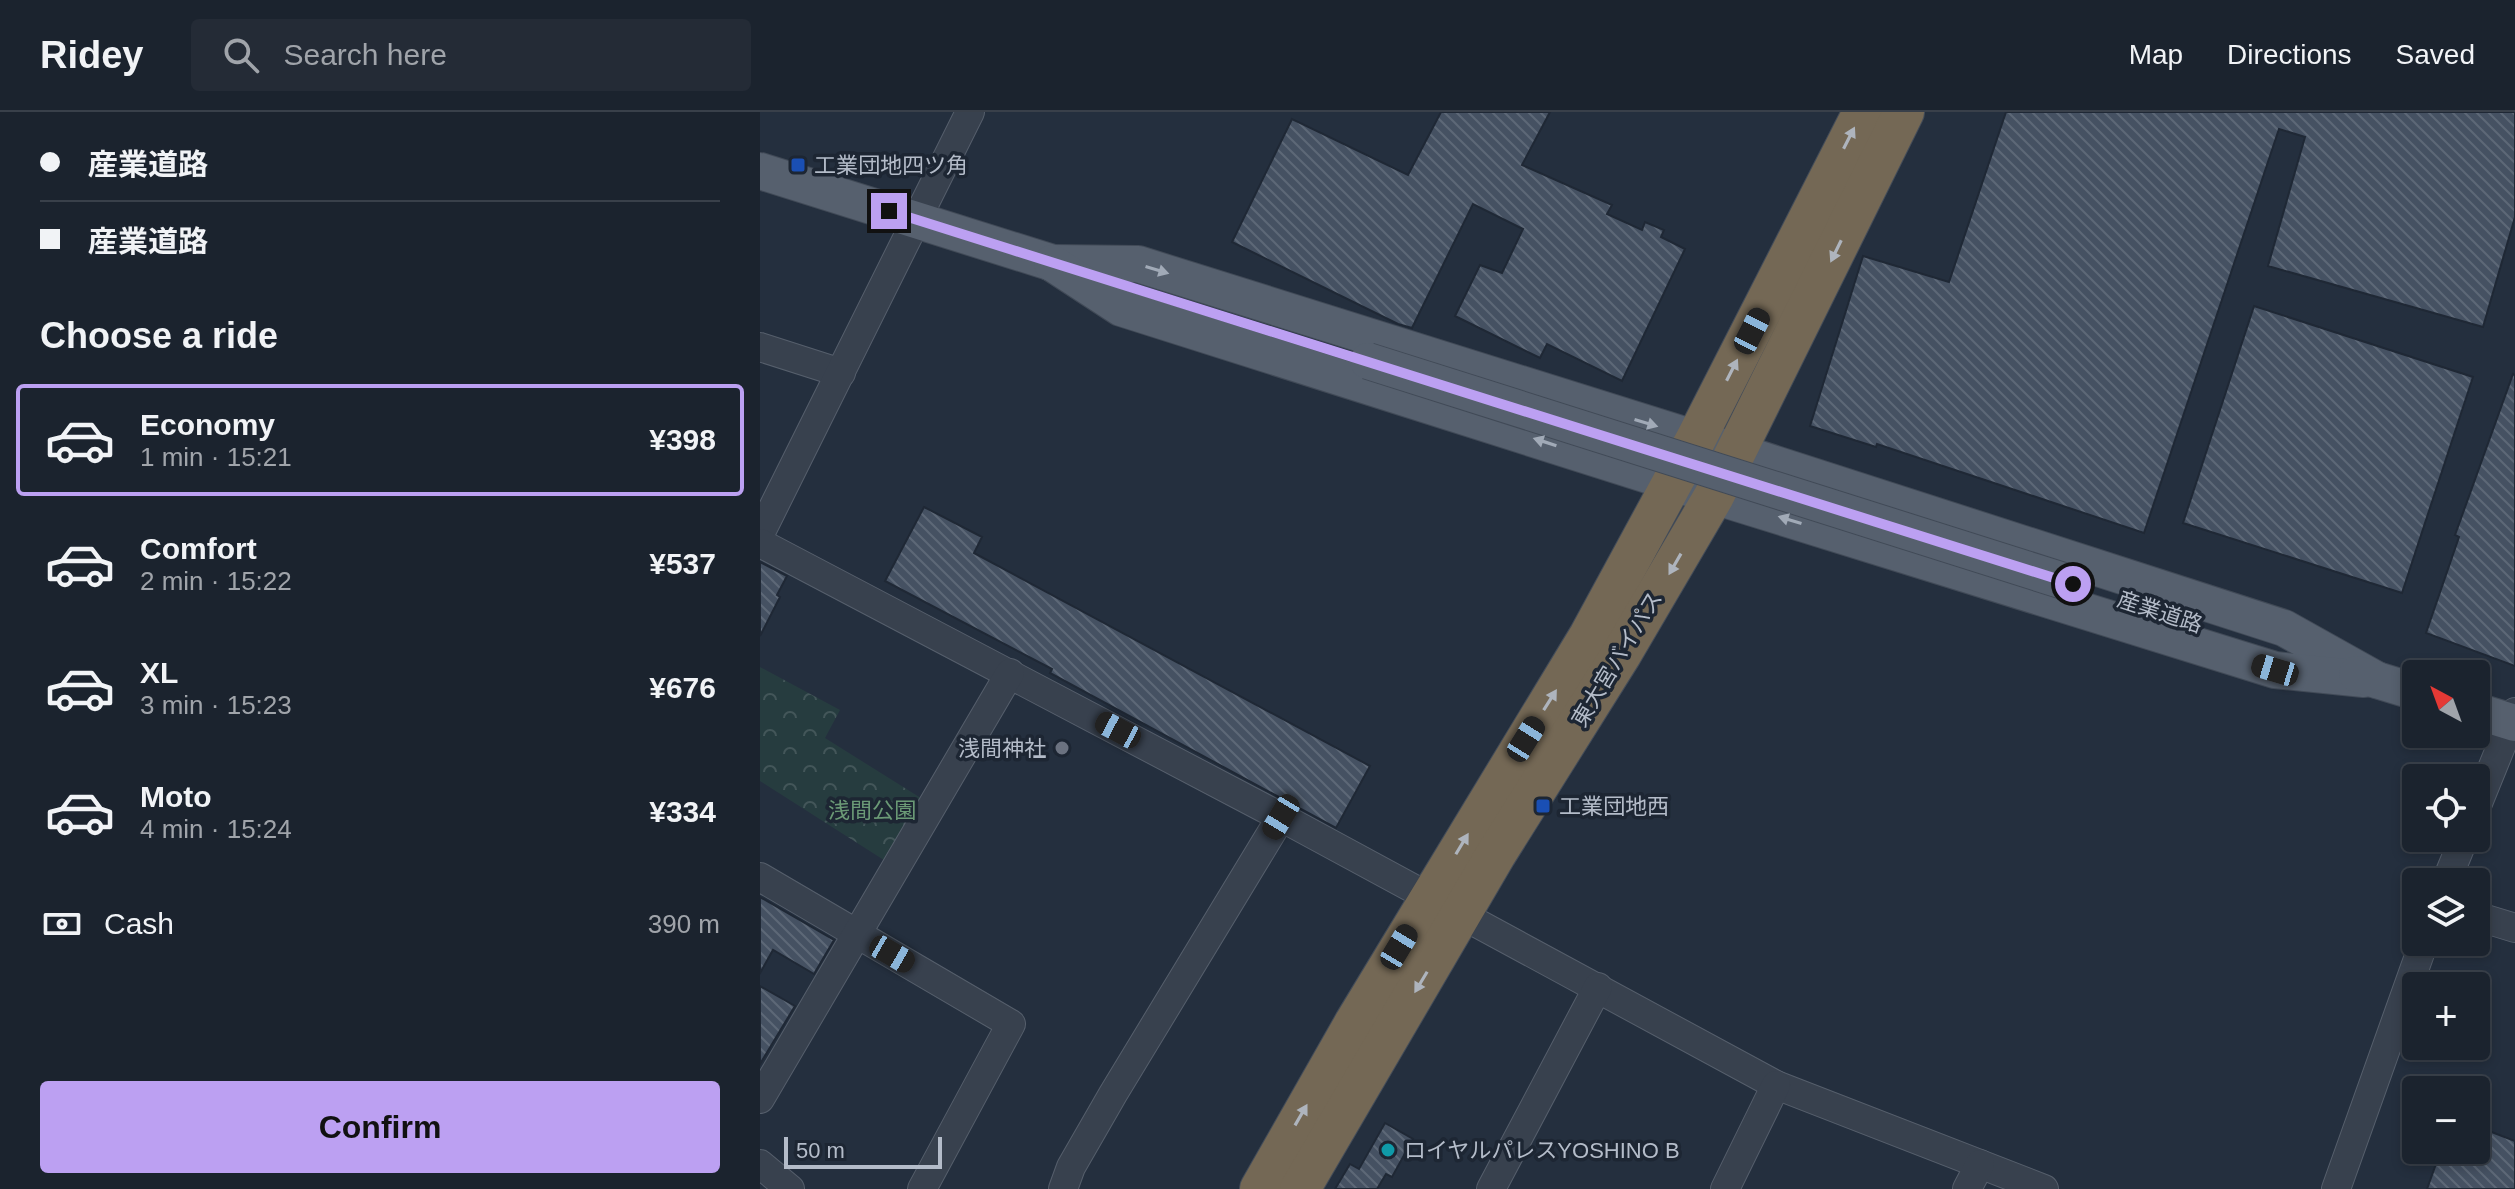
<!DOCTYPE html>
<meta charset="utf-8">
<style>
:root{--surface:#1b232e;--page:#242b36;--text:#f1f3f6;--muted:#a0a4aa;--line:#39404a;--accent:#bca0f2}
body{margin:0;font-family:Arial,"Noto Sans JP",sans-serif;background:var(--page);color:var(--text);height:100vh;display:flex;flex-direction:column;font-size:30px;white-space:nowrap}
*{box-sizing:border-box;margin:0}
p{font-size:26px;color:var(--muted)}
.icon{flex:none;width:44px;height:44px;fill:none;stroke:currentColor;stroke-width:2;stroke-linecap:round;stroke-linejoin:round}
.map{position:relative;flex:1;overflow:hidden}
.sheet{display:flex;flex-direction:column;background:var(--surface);width:760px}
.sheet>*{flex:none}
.banner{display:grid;align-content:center;height:176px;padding:0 40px;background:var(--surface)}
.needle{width:52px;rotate:319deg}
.tools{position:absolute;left:1642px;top:548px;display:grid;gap:16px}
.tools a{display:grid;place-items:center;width:88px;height:88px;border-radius:8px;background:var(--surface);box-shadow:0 4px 12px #0003,0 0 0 2px var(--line);font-size:40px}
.scale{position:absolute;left:24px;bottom:20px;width:158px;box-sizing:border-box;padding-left:8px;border:4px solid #b4bcc9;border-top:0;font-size:22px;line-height:28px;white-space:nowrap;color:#b4bcc9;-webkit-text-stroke:6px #1d2633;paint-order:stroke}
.end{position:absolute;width:36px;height:36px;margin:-18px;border:10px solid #bca0f2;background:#111;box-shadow:0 0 0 4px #111}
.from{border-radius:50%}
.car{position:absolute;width:24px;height:48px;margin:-24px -12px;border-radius:10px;box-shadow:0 0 6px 2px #0007;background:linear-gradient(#222 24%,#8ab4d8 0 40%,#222 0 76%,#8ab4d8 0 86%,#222 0)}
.banner b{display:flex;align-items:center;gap:28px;height:76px;font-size:30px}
.banner b+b{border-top:2px solid var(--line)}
.banner i{width:20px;height:20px;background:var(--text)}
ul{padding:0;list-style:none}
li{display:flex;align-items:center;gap:24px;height:112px;margin:0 16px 12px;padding:0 24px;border:4px solid transparent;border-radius:8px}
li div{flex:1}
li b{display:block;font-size:30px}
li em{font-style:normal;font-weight:600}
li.current{border-color:var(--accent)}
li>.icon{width:72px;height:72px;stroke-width:1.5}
h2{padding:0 40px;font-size:36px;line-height:96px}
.pay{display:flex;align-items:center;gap:20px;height:88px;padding:0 40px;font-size:30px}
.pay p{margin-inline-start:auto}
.cta{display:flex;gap:16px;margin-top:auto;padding:16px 40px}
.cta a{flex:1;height:92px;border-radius:8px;background:var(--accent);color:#111;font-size:32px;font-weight:600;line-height:92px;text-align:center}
header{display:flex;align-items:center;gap:48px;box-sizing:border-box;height:112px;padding:0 40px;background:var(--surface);border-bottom:2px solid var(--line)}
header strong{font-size:38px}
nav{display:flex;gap:44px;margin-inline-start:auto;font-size:28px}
.search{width:560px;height:72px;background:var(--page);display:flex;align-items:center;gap:20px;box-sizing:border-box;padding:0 28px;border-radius:8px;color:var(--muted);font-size:30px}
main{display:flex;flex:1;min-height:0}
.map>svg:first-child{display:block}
</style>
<header>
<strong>Ridey</strong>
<div class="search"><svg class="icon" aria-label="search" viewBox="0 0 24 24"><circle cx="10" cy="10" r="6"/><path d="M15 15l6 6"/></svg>Search here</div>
<nav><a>Map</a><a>Directions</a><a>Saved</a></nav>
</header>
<main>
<section class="sheet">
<div class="banner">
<b><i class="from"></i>産業道路</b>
<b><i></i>産業道路</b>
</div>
<h2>Choose a ride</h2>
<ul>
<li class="current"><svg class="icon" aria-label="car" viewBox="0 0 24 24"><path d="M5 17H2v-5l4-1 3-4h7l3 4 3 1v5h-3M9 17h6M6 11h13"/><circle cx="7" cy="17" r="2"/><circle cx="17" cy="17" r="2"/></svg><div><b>Economy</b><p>1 min · 15:21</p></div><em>¥398</em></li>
<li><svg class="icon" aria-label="car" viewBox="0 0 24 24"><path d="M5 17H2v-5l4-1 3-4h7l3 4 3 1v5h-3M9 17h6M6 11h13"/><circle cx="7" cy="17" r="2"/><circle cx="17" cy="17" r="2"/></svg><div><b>Comfort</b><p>2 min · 15:22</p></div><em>¥537</em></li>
<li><svg class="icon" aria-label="car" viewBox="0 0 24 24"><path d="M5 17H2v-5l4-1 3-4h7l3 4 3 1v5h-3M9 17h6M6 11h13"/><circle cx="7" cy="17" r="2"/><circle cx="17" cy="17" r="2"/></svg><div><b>XL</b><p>3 min · 15:23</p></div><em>¥676</em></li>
<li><svg class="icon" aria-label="car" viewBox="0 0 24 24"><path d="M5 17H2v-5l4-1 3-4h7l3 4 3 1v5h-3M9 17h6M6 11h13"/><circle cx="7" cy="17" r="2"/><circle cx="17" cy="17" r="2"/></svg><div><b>Moto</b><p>4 min · 15:24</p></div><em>¥334</em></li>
</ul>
<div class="pay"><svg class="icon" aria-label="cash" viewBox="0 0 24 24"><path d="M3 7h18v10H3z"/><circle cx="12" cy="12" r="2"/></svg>Cash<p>390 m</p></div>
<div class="cta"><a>Confirm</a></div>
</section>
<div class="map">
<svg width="1755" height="1077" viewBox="0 0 1755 1077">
<defs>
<pattern id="forest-crowns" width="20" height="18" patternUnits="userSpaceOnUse" patternTransform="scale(2)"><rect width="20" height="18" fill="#263c3f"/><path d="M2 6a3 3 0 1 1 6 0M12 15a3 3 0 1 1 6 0" fill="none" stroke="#435659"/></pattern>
<pattern id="building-back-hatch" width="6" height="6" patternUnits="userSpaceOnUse" patternTransform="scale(2)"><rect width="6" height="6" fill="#455162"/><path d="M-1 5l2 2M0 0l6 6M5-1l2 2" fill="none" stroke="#5d6877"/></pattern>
</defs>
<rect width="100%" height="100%" fill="#242f3e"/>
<path fill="url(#forest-crowns)" d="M 0,555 L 80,598 L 65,626 L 164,688 L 127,750 L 0,669 Z"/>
<g fill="url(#building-back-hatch)" stroke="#1f2835" stroke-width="2">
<path d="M 681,0 L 790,0 L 762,53 L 852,93 L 847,102 L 882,118 L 885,110 L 904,118 L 901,125 L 925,137 L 862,269 L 787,232 L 780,246 L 695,204 L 720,153 L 742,161 L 763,117 L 713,92 L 652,216 L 638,212 L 472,130 L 532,7 L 648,63 Z"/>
<path d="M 1246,0 L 1755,0 L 1755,105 L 1723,215 L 1508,154 L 1545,25 L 1519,17 L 1384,421 L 1117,332 L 1116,335 L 1050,314 L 1103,144 L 1189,170 Z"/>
<path d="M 1494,194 L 1713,265 L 1642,481 L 1423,411 Z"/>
<path d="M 1753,262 L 1755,263 L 1755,554 L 1666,521 L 1699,425 L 1695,423 Z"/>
<path d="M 164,395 L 222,425 L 214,441 L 610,654 L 576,716 L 290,561 L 292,557 L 125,469 Z"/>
<path d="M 0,450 L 27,464 L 17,483 L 20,485 L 0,524 Z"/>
<path d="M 0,785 L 74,828 L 54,862 L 13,838 L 0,861 Z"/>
<path d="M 0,874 L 35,894 L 0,952 Z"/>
<path d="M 625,1011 L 653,1027 L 632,1065 L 626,1062 L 617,1077 L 575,1077 L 590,1052 L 599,1057 Z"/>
<path d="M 1716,1014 L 1755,1029 L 1755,1077 L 1667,1077 L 1681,1038 L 1716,1038 Z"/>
</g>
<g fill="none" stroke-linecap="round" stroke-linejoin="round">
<g stroke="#565f6c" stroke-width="30">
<g id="minor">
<path d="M 0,235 L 81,261"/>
<path d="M 0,422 L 210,0"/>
<path d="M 0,431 L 521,705 L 1016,973 L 1284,1077"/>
<path d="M 1716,696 L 1755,600"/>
<path d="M 0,765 L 251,912 L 162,1077"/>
<path d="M 1686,770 L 1704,726"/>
<path d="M 1716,804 L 1755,816"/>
<path d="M 0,987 L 250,561"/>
<path d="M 0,1052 L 30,1077"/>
<path d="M 303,1077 L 311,1055 L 353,982 L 521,705"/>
<path d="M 731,1077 L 838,875"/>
<path d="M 965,1077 L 1016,973"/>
<path d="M 1207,1077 L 1220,1052"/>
<path d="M 1576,1077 L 1664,830"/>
</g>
</g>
<g stroke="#414a57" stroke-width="38">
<g id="major">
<path d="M 0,59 L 315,158"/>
<path d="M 292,151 L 378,152 L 978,340 L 1524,516 L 1617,568"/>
<path d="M 292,151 L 361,196 L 954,384 L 1515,558 L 1604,567"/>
<path d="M 1597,562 L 1656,580"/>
<path d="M 1716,599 L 1755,611"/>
</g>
</g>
<g stroke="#434c59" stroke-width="42">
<g id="highway">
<path d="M 500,1077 L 595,910 L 829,524 L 936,327 L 1103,0"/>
<path d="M 540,1077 L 736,742 L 862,541 L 954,384 L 1144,0"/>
</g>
</g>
<use href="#minor" stroke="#38414e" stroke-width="28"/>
<use href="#major" stroke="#56606e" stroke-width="36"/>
<use href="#highway" stroke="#746855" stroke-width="40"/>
<g stroke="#414a57" stroke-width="38" stroke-linecap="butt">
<path id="major-bridge" d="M 608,249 L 1313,472"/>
</g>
<use href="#major-bridge" stroke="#56606e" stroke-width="36"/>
</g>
<defs><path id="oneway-solid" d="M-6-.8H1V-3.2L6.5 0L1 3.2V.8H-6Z" transform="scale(2)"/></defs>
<g fill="#aeb4bd">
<use href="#oneway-solid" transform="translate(1089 26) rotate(-63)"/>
<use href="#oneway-solid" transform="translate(1076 139) rotate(116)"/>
<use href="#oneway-solid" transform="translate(972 258) rotate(-63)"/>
<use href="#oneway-solid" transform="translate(915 452) rotate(120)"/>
<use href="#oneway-solid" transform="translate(790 588) rotate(-58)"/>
<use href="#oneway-solid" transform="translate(702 732) rotate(-59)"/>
<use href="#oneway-solid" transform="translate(661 870) rotate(121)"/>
<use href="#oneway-solid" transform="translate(541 1003) rotate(-60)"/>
</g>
<g fill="#a1aab7">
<use href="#oneway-solid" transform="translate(397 158) rotate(17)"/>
<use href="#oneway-solid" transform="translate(886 311) rotate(17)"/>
<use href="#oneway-solid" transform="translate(785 330) rotate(-162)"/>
<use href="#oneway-solid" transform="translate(1030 408) rotate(-163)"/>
</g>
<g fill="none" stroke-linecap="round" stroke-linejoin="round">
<path stroke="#bca0f2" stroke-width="10" d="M 129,99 L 1313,472"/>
</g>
<g fill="#1a4fb4" stroke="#1d2633" stroke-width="3">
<rect x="30" y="45" width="16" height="16" rx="4"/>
<rect x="775" y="686" width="16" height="16" rx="4"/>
</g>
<circle fill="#6b7280" stroke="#1d2633" stroke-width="3" cx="302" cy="636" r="8"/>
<circle fill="#0f9aa8" stroke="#1d2633" stroke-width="3" cx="628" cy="1038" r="8"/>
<g text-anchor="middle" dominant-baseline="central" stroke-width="7" stroke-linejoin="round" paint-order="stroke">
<g font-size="22" fill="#b4bcc9" stroke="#1d2633" text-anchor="start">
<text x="54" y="53">工業団地四ツ角</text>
<text x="286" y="636" text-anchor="end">浅間神社</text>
<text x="799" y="694">工業団地西</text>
<text x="644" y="1038">ロイヤルパレスYOSHINO B</text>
</g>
<g font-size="22" fill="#b4bcc9" stroke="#1d2633">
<text transform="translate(1400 500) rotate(18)">産業道路</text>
<text transform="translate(857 547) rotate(-59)">東大宮バイパス</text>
</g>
<g font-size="22" fill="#6b9a76" stroke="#1d2633">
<text x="112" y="698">浅間公園</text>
</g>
</g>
</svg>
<div class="tools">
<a><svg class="needle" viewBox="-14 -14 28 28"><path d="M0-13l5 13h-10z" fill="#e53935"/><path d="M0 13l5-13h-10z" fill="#a0a4aa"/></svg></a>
<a><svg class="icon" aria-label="locate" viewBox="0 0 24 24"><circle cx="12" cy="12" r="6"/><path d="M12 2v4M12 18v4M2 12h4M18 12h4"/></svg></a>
<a><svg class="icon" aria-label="layers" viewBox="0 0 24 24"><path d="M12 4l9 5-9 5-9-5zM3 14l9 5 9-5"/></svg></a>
<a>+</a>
<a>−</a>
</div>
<div class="scale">50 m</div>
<i class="end from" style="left:1313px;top:472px"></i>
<i class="end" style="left:129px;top:99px"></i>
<i class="car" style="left:992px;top:219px;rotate:27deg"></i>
<i class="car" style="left:1515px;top:558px;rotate:287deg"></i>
<i class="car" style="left:358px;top:618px;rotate:298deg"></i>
<i class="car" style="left:766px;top:627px;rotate:32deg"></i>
<i class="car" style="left:521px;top:705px;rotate:211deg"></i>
<i class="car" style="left:639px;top:835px;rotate:31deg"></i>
<i class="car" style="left:132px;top:842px;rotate:120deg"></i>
</div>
</main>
